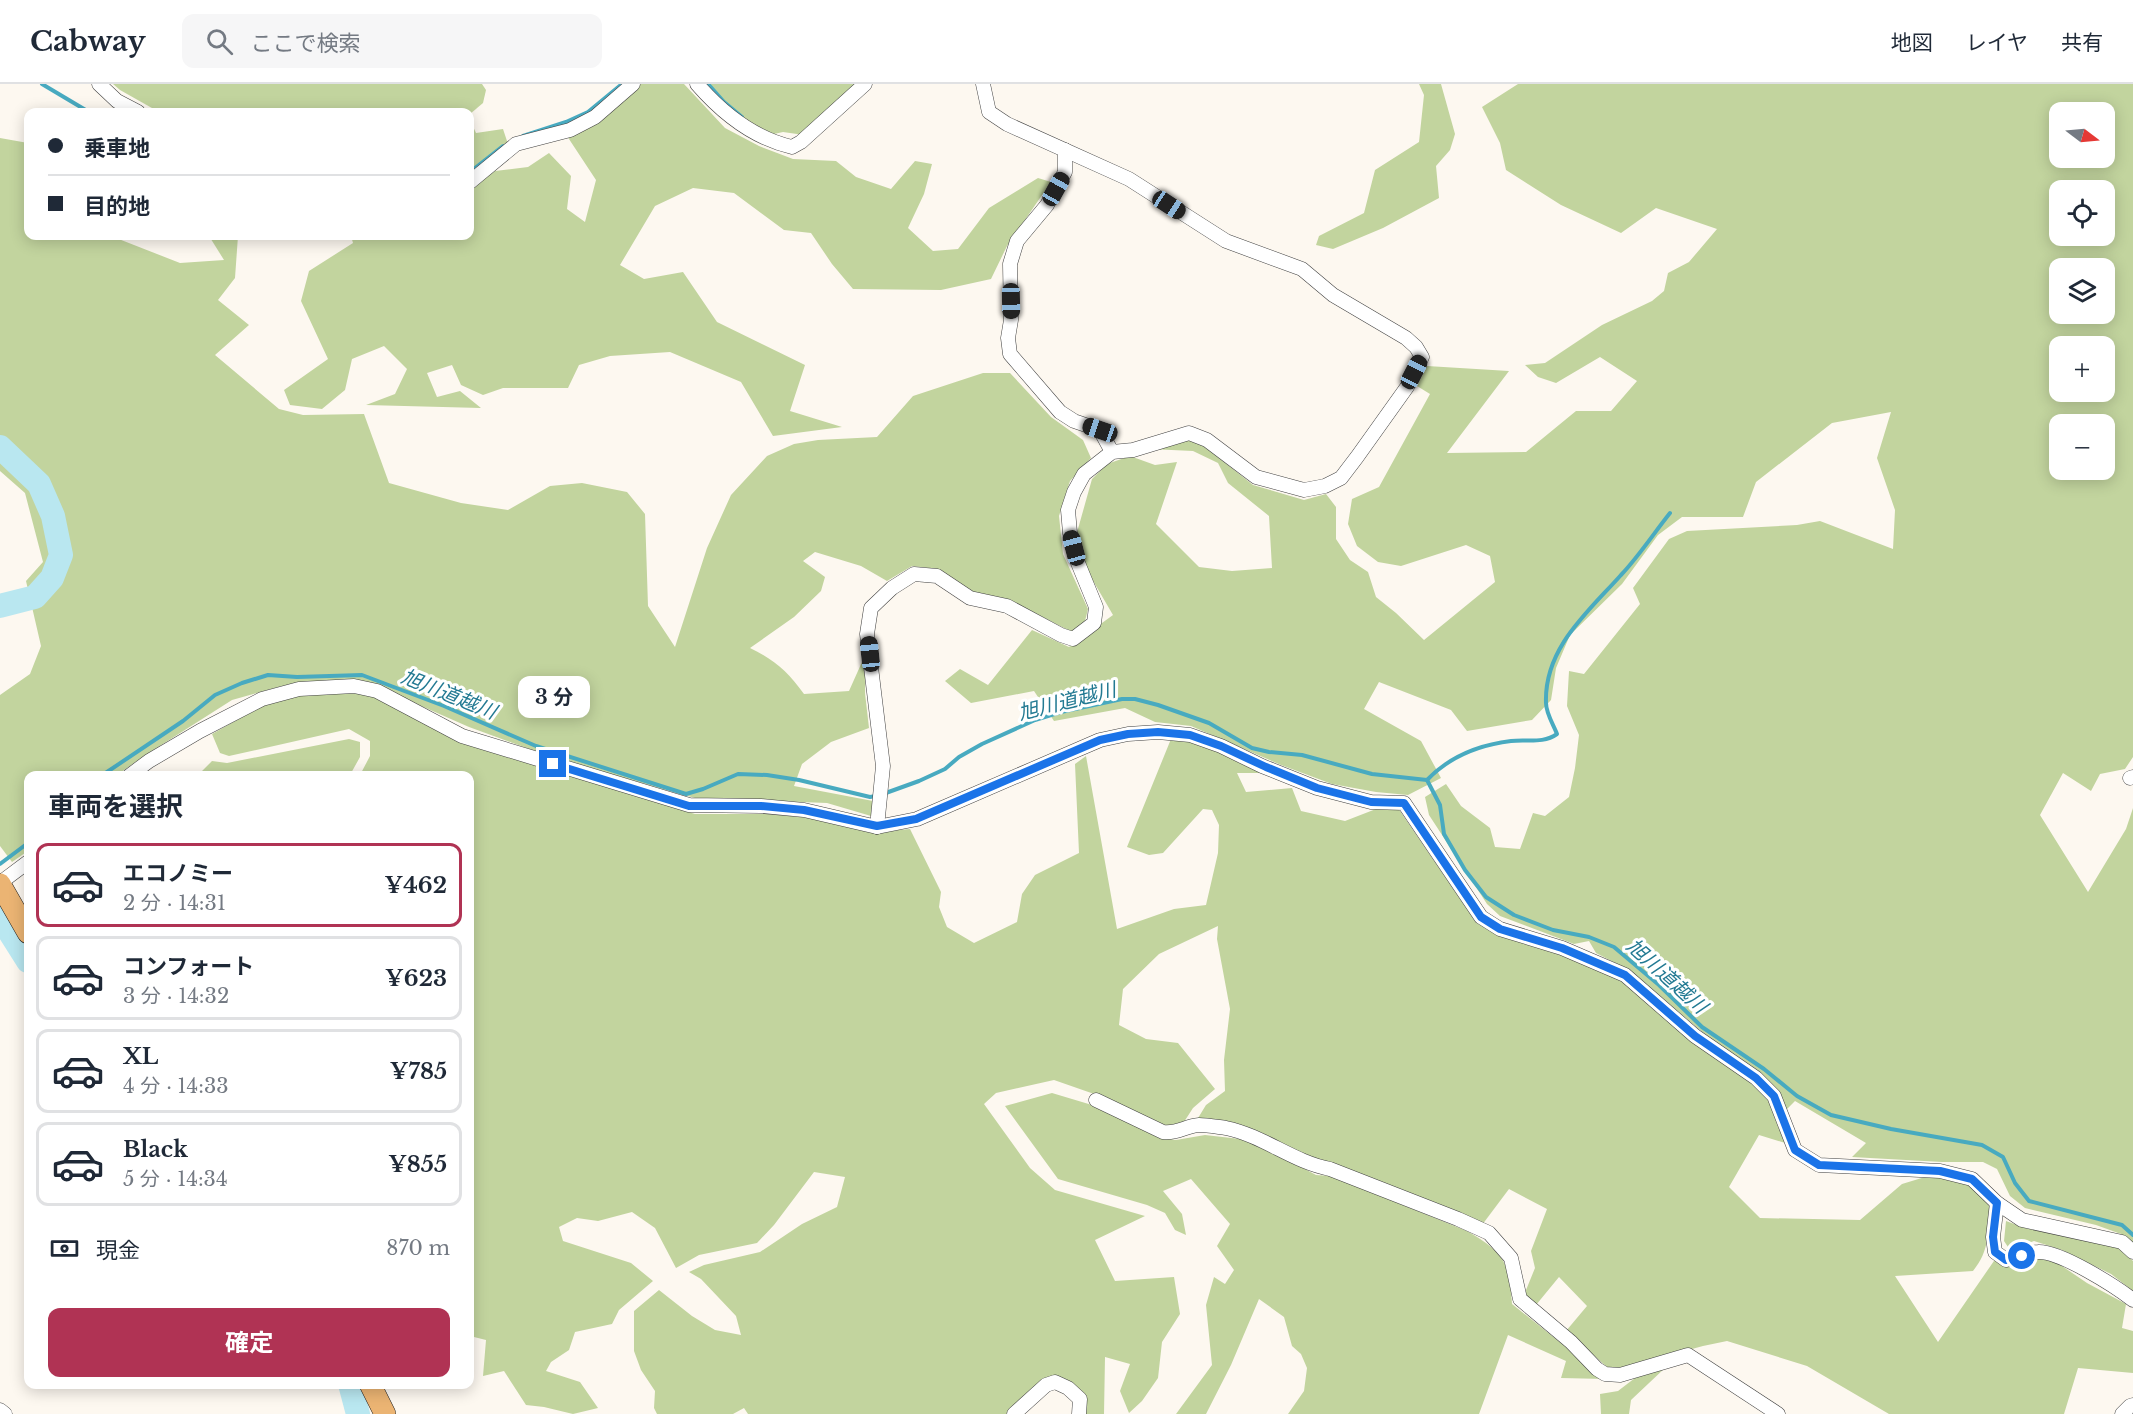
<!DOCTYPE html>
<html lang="ja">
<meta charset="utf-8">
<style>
:root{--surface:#fff;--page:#f6f6f7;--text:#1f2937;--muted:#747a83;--line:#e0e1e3;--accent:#b03354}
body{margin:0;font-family:"Libre Baskerville","Noto Sans JP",serif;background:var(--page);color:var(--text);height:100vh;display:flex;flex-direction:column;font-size:22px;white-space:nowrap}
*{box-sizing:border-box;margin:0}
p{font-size:20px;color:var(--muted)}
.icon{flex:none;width:33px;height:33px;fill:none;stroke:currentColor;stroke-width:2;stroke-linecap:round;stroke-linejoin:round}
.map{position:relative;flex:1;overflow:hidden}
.side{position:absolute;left:24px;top:687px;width:450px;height:618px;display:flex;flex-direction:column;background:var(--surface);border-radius:12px;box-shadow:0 3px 15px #0003}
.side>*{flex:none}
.top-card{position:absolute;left:24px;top:24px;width:450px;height:132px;border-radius:12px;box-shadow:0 3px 15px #0003;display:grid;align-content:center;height:132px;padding:0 24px;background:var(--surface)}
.needle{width:39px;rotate:106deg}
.fabs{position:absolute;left:2049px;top:18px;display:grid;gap:12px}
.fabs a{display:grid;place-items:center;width:66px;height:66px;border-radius:12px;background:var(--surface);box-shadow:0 3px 15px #0003;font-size:30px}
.end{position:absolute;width:27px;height:27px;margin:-14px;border:8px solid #1a73e8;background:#fff;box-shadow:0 0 0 3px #fff}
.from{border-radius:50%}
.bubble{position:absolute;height:42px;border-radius:12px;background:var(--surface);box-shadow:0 3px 15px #0003;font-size:20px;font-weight:700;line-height:42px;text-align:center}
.car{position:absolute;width:18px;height:36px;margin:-18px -9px;border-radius:8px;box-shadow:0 0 4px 2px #0007;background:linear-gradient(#222 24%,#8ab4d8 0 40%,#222 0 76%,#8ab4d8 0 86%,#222 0)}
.top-card b{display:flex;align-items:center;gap:21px;height:57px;font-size:22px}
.top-card b+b{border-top:2px solid var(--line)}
.top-card i{width:15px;height:15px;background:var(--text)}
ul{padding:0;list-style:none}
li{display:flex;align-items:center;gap:18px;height:84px;margin:0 12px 9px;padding:0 12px;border:3px solid var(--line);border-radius:12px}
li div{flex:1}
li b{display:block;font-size:22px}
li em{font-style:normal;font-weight:700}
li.active{border-color:var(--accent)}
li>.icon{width:54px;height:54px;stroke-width:1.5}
h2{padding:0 24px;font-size:27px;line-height:72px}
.pay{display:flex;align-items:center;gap:15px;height:66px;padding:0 24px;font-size:22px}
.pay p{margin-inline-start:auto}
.primary-button{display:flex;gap:12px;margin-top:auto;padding:12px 24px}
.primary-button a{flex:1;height:69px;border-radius:12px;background:var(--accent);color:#fff;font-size:24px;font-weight:700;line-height:69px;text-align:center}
header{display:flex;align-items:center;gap:36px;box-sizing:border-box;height:84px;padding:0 30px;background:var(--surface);border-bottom:2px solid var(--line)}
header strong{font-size:28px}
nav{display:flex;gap:33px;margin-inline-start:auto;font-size:21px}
.search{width:420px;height:54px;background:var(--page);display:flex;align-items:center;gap:15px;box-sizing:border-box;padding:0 21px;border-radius:12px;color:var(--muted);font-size:22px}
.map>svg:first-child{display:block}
</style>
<header>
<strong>Cabway</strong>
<div class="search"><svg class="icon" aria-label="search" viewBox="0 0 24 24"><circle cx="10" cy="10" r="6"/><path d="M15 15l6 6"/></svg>ここで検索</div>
<nav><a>地図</a><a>レイヤ</a><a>共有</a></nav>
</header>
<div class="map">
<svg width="2133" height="1330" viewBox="0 0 2133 1330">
<rect width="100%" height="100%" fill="#fdf8f0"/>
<g fill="#c2d49e" fill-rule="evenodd">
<path d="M 113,0 L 482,0 L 486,6 L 483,19 L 470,30 L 159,28 L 120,6 Z"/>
<path d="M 641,0 L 684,0 L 725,44 L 759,62 L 793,75 L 836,77 L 856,93 L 891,105 L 915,77 L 932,80 L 924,110 L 908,144 L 933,167 L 958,165 L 989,124 L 1038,94 L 1051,98 L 1007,162 L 991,195 L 941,206 L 853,205 L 832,180 L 811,149 L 784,146 L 734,109 L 693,104 L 655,122 L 620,181 L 644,195 L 683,188 L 717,238 L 805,281 L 790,327 L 842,343 L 773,352 L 741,298 L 670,268 L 610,272 L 579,281 L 568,304 L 503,304 L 483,311 L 461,301 L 452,281 L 427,289 L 437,313 L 460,307 L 481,324 L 366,321 L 395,310 L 407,285 L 384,262 L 352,275 L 345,306 L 322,325 L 290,321 L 284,306 L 328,275 L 301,217 L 309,187 L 353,159 L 351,152 L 470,152 L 470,105 L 495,87 L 528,83 L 549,69 L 571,92 L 567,125 L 585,138 L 596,96 L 567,52 L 594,41 Z"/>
<path d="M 703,0 L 859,0 L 804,51 L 783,48 L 765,52 L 742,37 Z"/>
<path d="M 1419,0 L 1441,0 L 1455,50 L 1450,66 L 1436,82 L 1439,114 L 1383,144 L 1333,165 L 1316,161 L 1319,152 L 1364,129 L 1375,86 L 1419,58 L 1424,11 Z"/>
<path d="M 1518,0 L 2133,0 L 2133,673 L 2125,685 L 2100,690 L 2091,707 L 2063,689 L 2040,731 L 2088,808 L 2126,745 L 2133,724 L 2133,1161 L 2121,1150 L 2096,1141 L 2025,1124 L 2010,1112 L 1997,1085 L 1983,1078 L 1942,1078 L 1852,1073 L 1866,1059 L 1795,1017 L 1786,1026 L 1713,957 L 1629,886 L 1596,869 L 1589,857 L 1574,860 L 1500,832 L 1487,820 L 1429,731 L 1425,713 L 1446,700 L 1461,722 L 1490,744 L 1495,763 L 1520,765 L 1533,729 L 1545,732 L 1569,713 L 1575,684 L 1579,651 L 1567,622 L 1569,587 L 1584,590 L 1640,520 L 1633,504 L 1669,455 L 1687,447 L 1797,441 L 1820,437 L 1893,465 L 1895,426 L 1877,374 L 1891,328 L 1832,339 L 1756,398 L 1743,433 L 1682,433 L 1658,451 L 1622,500 L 1570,551 L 1556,584 L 1551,616 L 1532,636 L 1467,647 L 1451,626 L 1379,598 L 1364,625 L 1421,657 L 1441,694 L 1408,711 L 1376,708 L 1332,700 L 1281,681 L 1191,642 L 1155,638 L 1125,624 L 1054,637 L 1034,607 L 971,619 L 945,597 L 960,585 L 988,601 L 1032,546 L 1069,563 L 1113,531 L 1085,483 L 1076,452 L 1092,395 L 1107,380 L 1130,372 L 1155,381 L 1177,378 L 1156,440 L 1199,483 L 1232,487 L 1272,484 L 1269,432 L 1228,399 L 1218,379 L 1193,367 L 1150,365 L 1191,355 L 1208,365 L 1253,401 L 1304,416 L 1326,410 L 1336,423 L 1336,455 L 1350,476 L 1368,488 L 1376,513 L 1396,529 L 1424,556 L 1495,498 L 1490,472 L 1466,461 L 1401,482 L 1378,478 L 1357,462 L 1348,440 L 1352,415 L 1379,403 L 1430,310 L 1417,302 L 1427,282 L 1509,287 L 1447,369 L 1526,368 L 1576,327 L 1611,327 L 1637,297 L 1600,273 L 1556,299 L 1538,293 L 1525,281 L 1545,279 L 1602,241 L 1652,217 L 1664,207 L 1668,189 L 1689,178 L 1717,145 L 1656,124 L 1621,149 L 1561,121 L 1506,86 L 1500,59 L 1482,23 ZM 2060,28 L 2104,28 L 2104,74 L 2060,74 ZM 2060,106 L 2104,106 L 2104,152 L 2060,152 ZM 2060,184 L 2104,184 L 2104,230 L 2060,230 ZM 2060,262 L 2104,262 L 2104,308 L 2060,308 ZM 2060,340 L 2104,340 L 2104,386 L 2060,386 Z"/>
<path d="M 470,36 L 476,49 L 503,45 L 509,63 L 470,95 Z"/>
<path d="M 0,54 L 28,59 L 28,152 L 111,152 L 180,179 L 224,176 L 209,152 L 238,152 L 235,194 L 218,216 L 249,241 L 215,271 L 279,325 L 303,331 L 364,330 L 389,399 L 461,419 L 508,426 L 550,402 L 582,399 L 627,408 L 645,430 L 648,522 L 675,563 L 707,464 L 731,411 L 767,372 L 794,360 L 818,356 L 877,353 L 913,312 L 983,289 L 1010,289 L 1051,333 L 1083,356 L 1091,374 L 1070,397 L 1059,432 L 1063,470 L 1088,525 L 1085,537 L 1072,548 L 1011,517 L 970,508 L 938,485 L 912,482 L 887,497 L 861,482 L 815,468 L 803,477 L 825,493 L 821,507 L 794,533 L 750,564 C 775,576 788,588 804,610 L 849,607 L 866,569 L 865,609 L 869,644 L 831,658 L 802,680 L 794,702 L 873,717 L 871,732 L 827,719 L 695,714 L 554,674 L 469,643 L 378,603 L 353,595 L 282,602 L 232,616 L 144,672 L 117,691 L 28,692 L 28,767 L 12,778 L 0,762 L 0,611 L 30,590 L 41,562 L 26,497 L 43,478 L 25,409 L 0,387 Z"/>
<path d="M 352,608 L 380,613 L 575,693 L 695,730 L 768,730 L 813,734 L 877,748 L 910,745 L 941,808 L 939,823 L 947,843 L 974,859 L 1017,838 L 1022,810 L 1035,791 L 1079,769 L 1075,680 L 1086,672 L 1117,845 L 1174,825 L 1206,821 L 1218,769 L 1219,741 L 1212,726 L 1203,725 L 1163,769 L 1149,771 L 1127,763 L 1171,655 L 1202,660 L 1262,689 L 1237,689 L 1246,708 L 1292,704 L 1301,727 L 1345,737 L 1376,725 L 1398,724 L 1476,838 L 1497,849 L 1567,872 L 1622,896 L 1769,1014 L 1785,1059 L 1759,1051 L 1729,1103 L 1760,1134 L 1860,1136 L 1902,1100 L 1925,1093 L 1964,1096 L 1990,1122 C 1988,1148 1990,1166 1973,1187 L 1895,1192 L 1938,1258 L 1996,1174 L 2006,1183 L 2037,1174 L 2056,1178 L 2087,1199 L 2126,1220 L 2122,1244 L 2133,1247 L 2133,1289 L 2078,1284 L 2064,1330 L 1889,1330 L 1807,1282 L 1727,1257 L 1703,1262 L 1622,1284 L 1607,1283 L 1566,1247 L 1587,1222 L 1559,1193 L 1536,1221 L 1524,1211 L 1535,1184 L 1531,1167 L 1547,1125 L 1509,1105 L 1482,1141 L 1315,1075 L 1260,1048 L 1221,1038 L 1195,1039 L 1206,1021 L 1225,1007 L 1224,976 L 1230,925 L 1217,855 L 1218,842 L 1159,870 L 1123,905 L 1119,941 L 1146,955 L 1178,959 L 1215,1005 L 1193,1024 L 1182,1041 L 1172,1043 L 1140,1033 L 1097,1011 L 1054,996 L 996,1009 L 984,1020 L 1030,1084 L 1055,1106 L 1145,1132 L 1095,1156 L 1115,1197 L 1174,1193 L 1180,1230 L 1162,1258 L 1158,1294 L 1142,1317 L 1129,1329 L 1120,1307 L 1130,1280 L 1105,1273 L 1104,1330 L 1084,1330 L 1070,1299 L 1050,1292 L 1027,1310 L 1006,1330 L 748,1330 L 744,1324 L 733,1330 L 657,1330 L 654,1324 L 655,1307 L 641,1286 L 634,1267 L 634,1227 L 659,1206 L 692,1232 L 715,1246 L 741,1251 L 736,1232 L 701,1195 L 689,1188 L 704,1181 L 760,1168 L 802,1140 L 837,1123 L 845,1093 L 814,1088 L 774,1141 L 757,1159 L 699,1171 L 676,1184 L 655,1144 L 632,1128 L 598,1137 L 577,1134 L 559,1143 L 563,1157 L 631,1179 L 653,1197 L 619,1226 L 612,1240 L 575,1248 L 569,1266 L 551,1278 L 546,1287 L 580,1298 L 598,1324 L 573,1330 L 544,1323 L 526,1321 L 504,1287 L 483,1292 L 486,1256 L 470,1252 L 470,692 L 360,691 L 370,672 L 370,657 L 349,645 L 229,672 L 220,669 L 212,650 L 262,622 L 299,611 Z"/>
<path d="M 349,655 L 360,658 L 360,673 L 350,691 L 198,691 L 212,677 L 227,679 Z"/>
<path d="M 1052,1009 L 1092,1021 L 1161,1054 L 1176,1056 L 1205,1051 L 1240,1055 L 1264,1063 L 1316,1091 L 1331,1092 L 1467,1147 C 1504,1169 1509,1176 1512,1220 L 1571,1267 L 1585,1282 L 1605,1295 L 1561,1294 L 1566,1277 L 1508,1251 L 1479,1330 L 1288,1330 L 1304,1307 L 1307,1284 L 1301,1270 L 1292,1262 L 1284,1233 L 1259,1215 L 1231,1281 L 1206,1330 L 1176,1330 L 1212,1281 L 1206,1221 L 1214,1193 L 1225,1200 L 1234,1186 L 1217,1162 L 1230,1140 L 1191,1095 L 1163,1107 L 1182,1130 L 1186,1151 L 1175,1146 L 1165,1129 L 1147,1121 L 1058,1095 L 1005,1022 Z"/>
<path d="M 2006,1137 L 2025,1144 L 2119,1164 L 2133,1177 L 2133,1207 L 2111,1190 L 2062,1166 L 2034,1157 L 2010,1166 L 2004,1157 Z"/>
<path d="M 1666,1283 L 1631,1316 L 1629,1330 L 1601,1330 L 1600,1310 L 1618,1307 L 1635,1294 Z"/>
</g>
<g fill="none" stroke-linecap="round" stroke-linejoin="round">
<g stroke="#48aac0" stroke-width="4">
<path d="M 42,0 L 89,28"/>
<path d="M 708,0 L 724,18 L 742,33"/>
<path d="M 523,52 L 566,38 L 588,28 L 622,0"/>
<path d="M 470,88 L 503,62"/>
<path d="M 101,692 L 183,637 L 215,611 L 242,599 L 268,591 L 297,593 L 362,591 L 444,622 L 536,662 L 686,710 L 703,705 L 738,690 L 767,691 L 799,696 L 870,713 L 876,712"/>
<path d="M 1427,696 C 1450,672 1478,661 1511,657 C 1527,655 1543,660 1557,650 C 1553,640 1546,629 1546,619 C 1544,564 1588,528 1621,491 C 1639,472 1654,449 1670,429"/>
<path d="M 883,710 L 919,697 L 945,685 L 959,673 L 982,660 L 1035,636 L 1061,628 L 1122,615 L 1135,615 L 1158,621 L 1209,639 L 1252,664 L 1269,668 L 1302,671 L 1372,690 L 1427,696 L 1440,721 L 1444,750 L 1465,786 L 1486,813 L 1514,831 L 1553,846 L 1589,853 L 1614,863 L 1659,901 L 1702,943 L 1764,985 L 1797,1012 L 1831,1031 L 1891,1045 L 1982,1061 L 2003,1073 L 2015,1099 L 2029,1117 L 2122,1141 L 2133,1151"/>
<path d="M 0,780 L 28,759"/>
</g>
<g stroke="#b9e7f0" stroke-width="24">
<path d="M 0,363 L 39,400 L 53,432 L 61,471 L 52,494 L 35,513 L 0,522"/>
<path d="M 0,833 L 28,877"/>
<path d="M 350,1300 L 358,1330"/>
</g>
<g stroke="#414141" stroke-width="15">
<g id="minor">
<path d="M 99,0 L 117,17 L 138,28"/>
<path d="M 697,0 C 723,30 753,54 792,63 L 801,58 L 865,0"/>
<path d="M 1065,66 L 1065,88 L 1047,121 L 1017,157 L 1010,180 L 1011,236 L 1008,254 L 1010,270 L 1060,328 L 1074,337 L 1100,346 L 1112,368"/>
<path d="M 470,98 L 516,60 L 570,46 L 595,33 L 633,0"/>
<path d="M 129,692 L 149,677 L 200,647 L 262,615 L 299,605 L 354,602 L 377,607 L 462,652 L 689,721 L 761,722 L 804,726 L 877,743 L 917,735 L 1100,656 L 1128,650 L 1158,648 L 1190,651 L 1221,662 L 1262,682 L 1317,704 L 1371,718 L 1404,719 L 1481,833 L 1500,845 L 1562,864 L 1625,891 L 1695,952 L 1756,994 L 1774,1012 L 1795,1066 L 1819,1081 L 1940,1087 L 1972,1095 L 1997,1119 L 2022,1136 L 2122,1158 L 2133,1168"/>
<path d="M 2130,694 L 2133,693"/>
<path d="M 877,743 L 883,682 L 867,550 L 871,524 L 892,504 L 914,490 L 937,492 L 970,514 L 1007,522 L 1061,551 L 1073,555 L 1094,539 L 1096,523 L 1078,479 L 1070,449 L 1068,426 L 1074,408 L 1084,390 L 1112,368 L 1133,366 L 1189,349 L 1207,356 L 1256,393 L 1304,406 L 1325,402 L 1341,394 L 1357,373 L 1407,303 L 1422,273 L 1416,263 L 1406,254 L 1333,211 L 1302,185 L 1226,157 L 1129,95 L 1007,40 L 989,28 L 983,0"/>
<path d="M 0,799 L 28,778"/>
<path d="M 1096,1016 L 1163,1048 C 1178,1050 1185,1042 1199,1041 C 1207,1041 1218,1043 1226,1044 C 1264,1052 1293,1078 1330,1085 L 1458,1135 L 1489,1149 L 1511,1174 L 1520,1215 L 1571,1258 L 1597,1285 L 1605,1290 L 1620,1291 L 1688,1271 L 1778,1330"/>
<path d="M 1997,1119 L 1993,1153 L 1995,1168 L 2006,1176 C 2016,1173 2028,1168 2038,1168 C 2060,1167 2115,1202 2133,1216"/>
<path d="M 0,1326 L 5,1330"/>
<path d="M 1014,1330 L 1046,1301 L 1055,1298 L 1068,1304 L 1080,1315 L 1079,1330"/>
<path d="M 2122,1330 L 2130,1322 L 2133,1321"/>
</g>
</g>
<g stroke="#1f1f1f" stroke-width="22">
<g id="primary">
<path d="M 0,800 L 28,849"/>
<path d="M 370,1300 L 385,1330"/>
</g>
</g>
<use href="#minor" stroke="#fff" stroke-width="14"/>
<use href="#primary" stroke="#ebb473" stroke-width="21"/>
</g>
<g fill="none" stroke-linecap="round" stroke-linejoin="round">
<path stroke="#1a73e8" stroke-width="8" d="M 553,680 L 689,722 L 761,722 L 804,726 L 877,742 L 916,735 L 1100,656 L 1128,650 L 1158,648 L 1190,651 L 1221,662 L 1266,683 L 1317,704 L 1371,718 L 1404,719 L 1481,833 L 1500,845 L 1562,864 L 1625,891 L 1695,952 L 1756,994 L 1774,1012 L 1795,1066 L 1819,1081 L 1940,1087 L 1972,1095 L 1997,1119 L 1993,1153 L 1995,1168 L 2006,1176 L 2022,1172"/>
</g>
<g text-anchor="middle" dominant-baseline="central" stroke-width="6" stroke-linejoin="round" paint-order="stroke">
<g font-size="20" font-style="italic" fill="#237a93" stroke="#fff">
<text transform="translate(449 610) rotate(22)">旭川道越川</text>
<text transform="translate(1067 617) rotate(-14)">旭川道越川</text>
<text transform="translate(1667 892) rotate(42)">旭川道越川</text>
</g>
</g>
</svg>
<div class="fabs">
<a><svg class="needle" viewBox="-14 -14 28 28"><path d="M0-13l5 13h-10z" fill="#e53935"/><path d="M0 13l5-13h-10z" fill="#747a83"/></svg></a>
<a><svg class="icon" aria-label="locate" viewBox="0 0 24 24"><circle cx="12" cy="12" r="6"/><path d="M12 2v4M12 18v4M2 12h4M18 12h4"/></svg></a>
<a><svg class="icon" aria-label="layers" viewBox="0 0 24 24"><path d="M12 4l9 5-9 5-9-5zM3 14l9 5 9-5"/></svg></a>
<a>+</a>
<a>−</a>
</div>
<i class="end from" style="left:2022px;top:1172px"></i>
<i class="end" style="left:553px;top:680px"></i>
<div class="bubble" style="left:518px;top:592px;width:72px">3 分</div>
<i class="car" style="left:1056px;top:105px;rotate:29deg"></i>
<i class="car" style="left:1169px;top:121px;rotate:123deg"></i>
<i class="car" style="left:1011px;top:217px;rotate:179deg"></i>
<i class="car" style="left:1414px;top:288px;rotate:27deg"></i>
<i class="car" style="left:1100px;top:346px;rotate:289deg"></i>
<i class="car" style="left:1074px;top:464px;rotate:345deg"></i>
<i class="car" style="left:870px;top:570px;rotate:354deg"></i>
<div class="top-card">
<b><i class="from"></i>乗車地</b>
<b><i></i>目的地</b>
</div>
<section class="side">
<h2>車両を選択</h2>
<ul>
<li class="active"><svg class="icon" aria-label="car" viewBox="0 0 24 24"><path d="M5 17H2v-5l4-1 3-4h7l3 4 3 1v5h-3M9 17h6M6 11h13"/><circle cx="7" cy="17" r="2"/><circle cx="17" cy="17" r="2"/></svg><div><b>エコノミー</b><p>2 分 · 14:31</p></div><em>¥462</em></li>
<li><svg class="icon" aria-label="car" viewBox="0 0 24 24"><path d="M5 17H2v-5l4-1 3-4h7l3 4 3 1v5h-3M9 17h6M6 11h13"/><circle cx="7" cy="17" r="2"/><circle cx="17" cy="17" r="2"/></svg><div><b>コンフォート</b><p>3 分 · 14:32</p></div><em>¥623</em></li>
<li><svg class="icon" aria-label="car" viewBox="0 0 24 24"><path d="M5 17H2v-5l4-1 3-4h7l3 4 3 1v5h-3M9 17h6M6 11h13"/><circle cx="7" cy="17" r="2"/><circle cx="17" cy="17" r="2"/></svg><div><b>XL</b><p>4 分 · 14:33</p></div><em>¥785</em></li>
<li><svg class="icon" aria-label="car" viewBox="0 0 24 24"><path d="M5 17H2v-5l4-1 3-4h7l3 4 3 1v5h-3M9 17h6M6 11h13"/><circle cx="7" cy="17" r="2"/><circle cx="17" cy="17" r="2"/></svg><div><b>Black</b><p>5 分 · 14:34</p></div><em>¥855</em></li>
</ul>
<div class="pay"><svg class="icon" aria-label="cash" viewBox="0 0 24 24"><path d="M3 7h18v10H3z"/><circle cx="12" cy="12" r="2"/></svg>現金<p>870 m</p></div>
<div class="primary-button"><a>確定</a></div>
</section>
</div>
